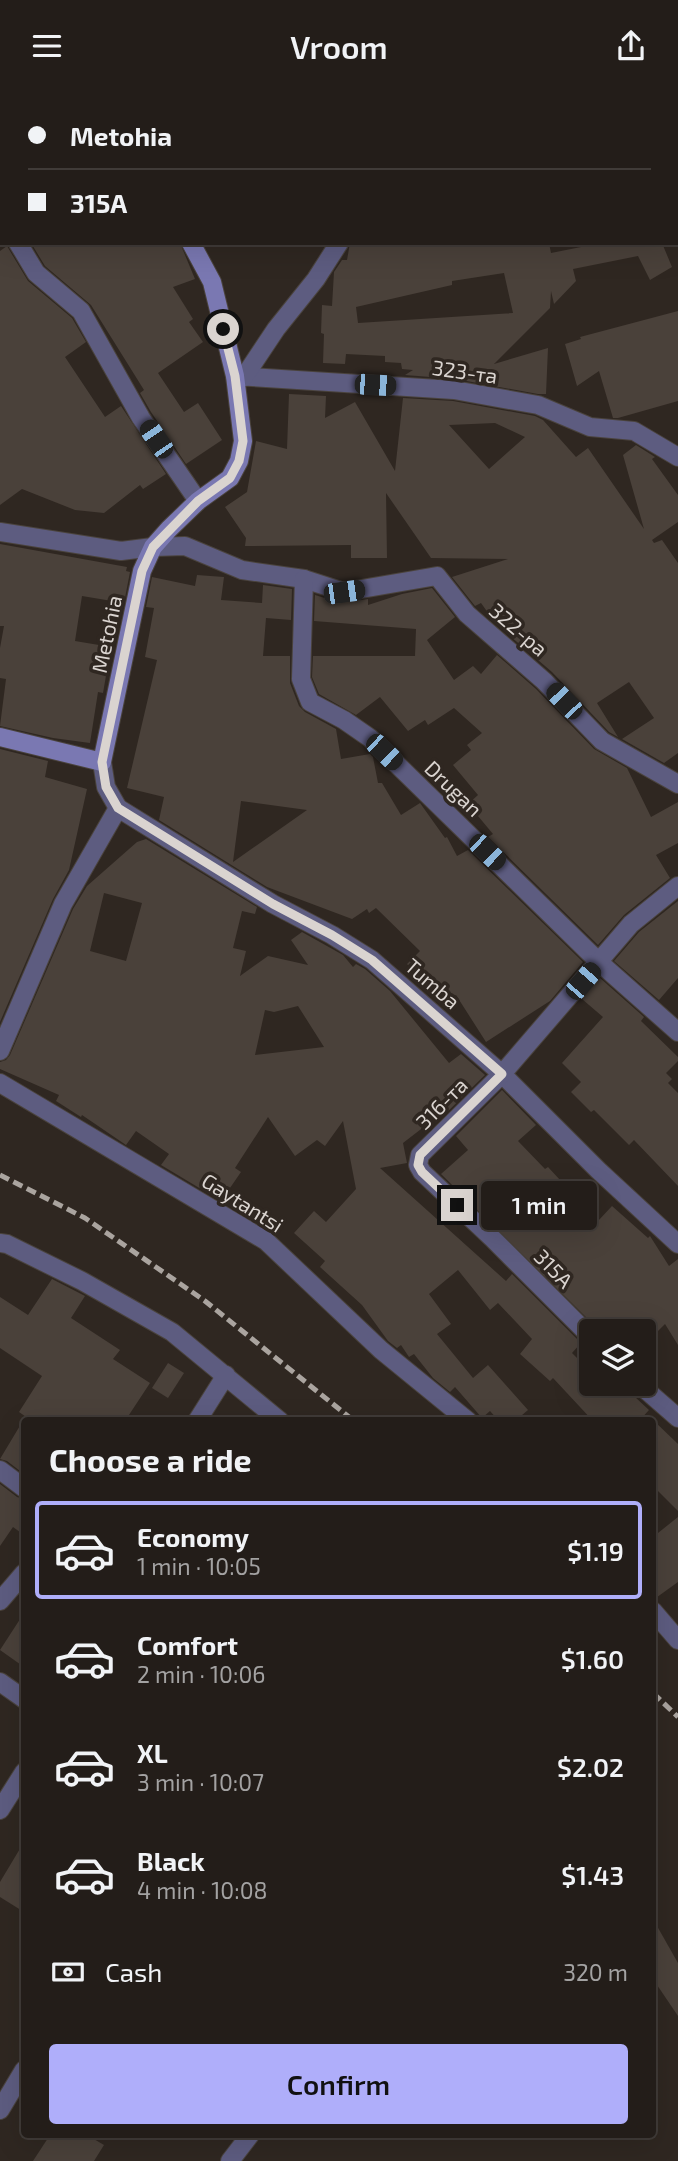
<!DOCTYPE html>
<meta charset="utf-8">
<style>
:root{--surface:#231d19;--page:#2f2a26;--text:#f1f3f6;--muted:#a3a2a2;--line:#403b38;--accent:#afaefa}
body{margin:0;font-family:"Exo 2",sans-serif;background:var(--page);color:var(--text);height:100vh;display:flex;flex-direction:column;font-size:26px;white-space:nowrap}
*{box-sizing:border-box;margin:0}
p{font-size:23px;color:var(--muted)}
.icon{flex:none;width:38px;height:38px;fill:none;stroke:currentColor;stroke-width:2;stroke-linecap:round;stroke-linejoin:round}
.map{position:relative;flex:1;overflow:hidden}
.panel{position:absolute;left:21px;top:1326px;width:635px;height:721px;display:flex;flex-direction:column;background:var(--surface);border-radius:7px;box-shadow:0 7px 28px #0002,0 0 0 2px var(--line)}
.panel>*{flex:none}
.hud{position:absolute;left:0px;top:0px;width:679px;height:154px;box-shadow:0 7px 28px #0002,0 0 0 2px var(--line);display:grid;align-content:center;height:154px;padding:0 28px;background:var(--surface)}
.fabs{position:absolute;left:579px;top:1228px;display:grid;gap:14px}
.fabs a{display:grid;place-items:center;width:77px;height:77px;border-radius:7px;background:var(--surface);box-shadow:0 7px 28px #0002,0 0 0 2px var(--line);font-size:35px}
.end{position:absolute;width:32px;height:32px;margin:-16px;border:9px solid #dad4d0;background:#111;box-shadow:0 0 0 4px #111}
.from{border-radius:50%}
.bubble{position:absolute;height:49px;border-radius:7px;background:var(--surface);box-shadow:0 7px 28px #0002,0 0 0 2px var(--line);font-size:23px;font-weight:600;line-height:49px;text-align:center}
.car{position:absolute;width:21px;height:42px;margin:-21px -10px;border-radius:9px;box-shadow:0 0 5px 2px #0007;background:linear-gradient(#222 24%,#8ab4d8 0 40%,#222 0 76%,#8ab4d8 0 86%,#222 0)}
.hud b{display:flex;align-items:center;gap:24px;height:66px;font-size:26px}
.hud b+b{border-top:2px solid var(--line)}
.hud i{width:18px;height:18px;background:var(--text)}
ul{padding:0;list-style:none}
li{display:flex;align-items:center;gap:21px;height:98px;margin:0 14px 10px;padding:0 14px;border:4px solid transparent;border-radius:7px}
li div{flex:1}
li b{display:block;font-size:26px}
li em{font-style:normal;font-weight:600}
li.selected{border-color:var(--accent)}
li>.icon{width:63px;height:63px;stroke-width:1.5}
h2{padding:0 28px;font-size:32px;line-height:84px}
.pay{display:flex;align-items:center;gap:18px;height:77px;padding:0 28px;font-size:26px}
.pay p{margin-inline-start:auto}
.primary-button{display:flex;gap:14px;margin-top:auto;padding:14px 28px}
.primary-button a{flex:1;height:80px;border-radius:7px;background:var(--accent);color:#111;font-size:28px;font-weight:600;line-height:80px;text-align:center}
header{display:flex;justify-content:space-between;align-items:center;height:91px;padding:0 28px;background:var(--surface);font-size:32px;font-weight:600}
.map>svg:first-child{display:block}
</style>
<header><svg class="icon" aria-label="menu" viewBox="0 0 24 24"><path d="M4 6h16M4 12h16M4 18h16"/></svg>Vroom<svg class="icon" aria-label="share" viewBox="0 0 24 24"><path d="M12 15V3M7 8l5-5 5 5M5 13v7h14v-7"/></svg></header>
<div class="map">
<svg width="678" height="2070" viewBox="0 0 678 2070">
<rect width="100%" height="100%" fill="#2f2721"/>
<path fill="#573213" d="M 474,0 L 678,0 L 678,132 L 677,2 Z"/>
<g fill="#4a413a" fill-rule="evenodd">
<path d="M 31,152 L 180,152 L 195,188 L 173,196 L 193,228 L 189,231 L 203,251 L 158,282 L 184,321 L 198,312 L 222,349 L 186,373 L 151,321 L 140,302 L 144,299 L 91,214 L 45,175 Z"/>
<path d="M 350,152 L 549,152 L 551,162 L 601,152 L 662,152 L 672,176 L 650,189 L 638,165 L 573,178 L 576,190 L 554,213 L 551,200 L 550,217 L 494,273 L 548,257 L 546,303 L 538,303 L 456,288 L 405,284 L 413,279 L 402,278 L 401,272 L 385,271 L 385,265 L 346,263 L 345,273 L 323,272 L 324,243 L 321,242 L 322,214 L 332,215 L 334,181 L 342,169 L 347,169 ZM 504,182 L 513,222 L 358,232 L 356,216 L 452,194 L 452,190 Z"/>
<path d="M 7,155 L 28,190 L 72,227 L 86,251 L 65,266 L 105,326 L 121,315 L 166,383 L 143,398 L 140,394 L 104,422 L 75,419 L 22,398 L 0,414 L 0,160 Z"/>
<path d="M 678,220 L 678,310 L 618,327 L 613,327 L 599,280 L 577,295 L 565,253 L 581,248 L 580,246 Z"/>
<path d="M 289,303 L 326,305 L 325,327 L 355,311 L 395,380 L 403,307 L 453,310 L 535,325 L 543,329 L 576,366 L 588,357 L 644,438 L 623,364 L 636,354 L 655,366 L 652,368 L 678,404 L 678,431 L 652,449 L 654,452 L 662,449 L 678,472 L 678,662 L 664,672 L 622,648 L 654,627 L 629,591 L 597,612 L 618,646 L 609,641 L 552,581 L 496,533 L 481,512 L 475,515 L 452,486 L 508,468 L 431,467 L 386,402 L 387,467 L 351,467 L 351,454 L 245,455 L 246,447 L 225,416 L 247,401 L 256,350 L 287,358 ZM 495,332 L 525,346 L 489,378 L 449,334 Z"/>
<path d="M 0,453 L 127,476 L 126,480 L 130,481 L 124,512 L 82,505 L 75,550 L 111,556 L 103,602 L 98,601 L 90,652 L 53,647 L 0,635 L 6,588 L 0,587 L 0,557 L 4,535 L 0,535 Z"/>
<path d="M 197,484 L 224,486 L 221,509 L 262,512 L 263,494 L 292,498 L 291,529 L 266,527 L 263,565 L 290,565 L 290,592 L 299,615 L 305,621 L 336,638 L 341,668 L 370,663 L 373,666 L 378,692 L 382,692 L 401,724 L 420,712 L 445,747 L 447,746 L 457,765 L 468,759 L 583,871 L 550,910 L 486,951 L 456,904 L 446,913 L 407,873 L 420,860 L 376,817 L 369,822 L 367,818 L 352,828 L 267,796 L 159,729 L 164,706 L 127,697 L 157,569 L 145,566 L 154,517 L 146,516 L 152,486 L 195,495 ZM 241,710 L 307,719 L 233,771 Z"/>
<path d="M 432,497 L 455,526 L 427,549 L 454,589 L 473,575 L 481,583 L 497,564 L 536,598 L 594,658 L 627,677 L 651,726 L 678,711 L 678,752 L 656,764 L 670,787 L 624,824 L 598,854 L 488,746 L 493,743 L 468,713 L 478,704 L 453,674 L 471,659 L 467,654 L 482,642 L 454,617 L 428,634 L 425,629 L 408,640 L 380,606 L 356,624 L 319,603 L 312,586 L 313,565 L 415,565 L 416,538 L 314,530 L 315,504 L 341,512 L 368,508 L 368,514 L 402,503 Z"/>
<path d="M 0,658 L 48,670 L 45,686 L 87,698 L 69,779 L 53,808 L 0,931 Z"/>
<path d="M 146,748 L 257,816 L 255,823 L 242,820 L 233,857 L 246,860 L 240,885 L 268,865 L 308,874 L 291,849 L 302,841 L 343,864 L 353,876 L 356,873 L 365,878 L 390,900 L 449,972 L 461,963 L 485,984 L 440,1028 L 438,1025 L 403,1052 L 407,1072 L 380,1077 L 506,1190 L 512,1183 L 581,1252 L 572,1262 L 592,1282 L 592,1293 L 602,1293 L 611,1302 L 621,1293 L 649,1319 L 639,1330 L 593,1330 L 553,1287 L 550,1290 L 520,1263 L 532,1248 L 498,1212 L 490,1219 L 458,1179 L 429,1203 L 451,1233 L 437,1243 L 473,1287 L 488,1274 L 528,1319 L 515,1330 L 499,1330 L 490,1320 L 482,1327 L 455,1296 L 450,1301 L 433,1287 L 414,1263 L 409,1266 L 401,1254 L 397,1257 L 388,1250 L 362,1214 L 320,1176 L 325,1170 L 294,1142 L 314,1120 L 326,1131 L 356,1098 L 343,1030 L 325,1055 L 317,1049 L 295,1065 L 268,1026 L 235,1077 L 241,1081 L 221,1110 L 161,1074 L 169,1063 L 136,1040 L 126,1054 L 82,1024 L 81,1026 L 56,1010 L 59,1004 L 0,978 L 0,971 L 6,969 L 10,964 L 73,818 L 87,795 L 137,751 ZM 104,802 L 142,812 L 126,870 L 90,860 ZM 298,915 L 324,956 L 255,964 L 265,919 L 274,921 Z"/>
<path d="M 678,810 L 678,887 L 659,909 L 614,870 L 639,841 Z"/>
<path d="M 600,887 L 644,926 L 641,930 L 678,966 L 678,970 L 666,982 L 672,988 L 668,992 L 678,1002 L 678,1095 L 634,1049 L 629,1054 L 594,1019 L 591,1021 L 571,1001 L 581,991 L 562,972 L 603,926 L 582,908 Z"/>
<path d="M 502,999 L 536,1034 L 518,1050 L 545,1078 L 548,1076 L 598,1130 L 612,1115 L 648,1147 L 650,1145 L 669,1175 L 678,1168 L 678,1254 L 665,1233 L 657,1241 L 601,1241 L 441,1083 L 468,1059 L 456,1045 Z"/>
<path d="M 52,1188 L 85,1205 L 71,1227 L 120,1259 L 113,1268 L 150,1292 L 125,1330 L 32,1330 L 19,1321 L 42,1285 L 0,1257 L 0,1206 L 28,1224 Z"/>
<path d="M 168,1272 L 184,1282 L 168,1307 L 152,1297 Z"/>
<path d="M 24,1328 L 24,1383 L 7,1370 L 0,1368 Z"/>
<path d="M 653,1329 L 678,1353 L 678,1420 L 653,1395 Z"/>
<path d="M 0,1393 L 17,1406 L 24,1408 L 24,1444 L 13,1436 L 0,1455 Z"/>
<path d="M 678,1426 L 678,1491 L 653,1509 L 653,1446 Z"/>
<path d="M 24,1522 L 24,1576 L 0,1559 Z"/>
<path d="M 24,1751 L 24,1821 L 0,1806 L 0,1791 Z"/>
<path d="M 653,1828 L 678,1872 L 678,1925 L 653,1888 Z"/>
<path d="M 50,2044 L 87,2044 L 104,2054 L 94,2070 L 33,2070 Z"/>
</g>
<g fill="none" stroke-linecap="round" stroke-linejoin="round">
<g stroke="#4a433d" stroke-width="20">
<g id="street">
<path d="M 140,2 L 140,0"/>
<path d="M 434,2 L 436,0"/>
<path d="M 0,120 L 2,123"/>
<path d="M 18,152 L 36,182 L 81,220 L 141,327 L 198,410"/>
<path d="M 235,285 L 454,299 L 538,314 L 590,336 L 634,340 L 678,366"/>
<path d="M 244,286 L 276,238 L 316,188 L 339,152"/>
<path d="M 0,441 L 121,460 L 153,456 L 185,455 L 242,479 L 304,488 L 344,501 L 437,485 L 467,523 L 544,590 L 602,650 L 678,693"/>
<path d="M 304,488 L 301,588 L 310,611 L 344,629 L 370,647 L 600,872 L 678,941"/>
<path d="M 118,717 L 273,813 L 332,844 L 372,869 L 502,983 L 598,1079 L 678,1153"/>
<path d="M 0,960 L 63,813 L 118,717 L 106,696 L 102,671"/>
<path d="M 0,992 L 266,1150 L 381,1259 L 468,1330"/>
<path d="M 0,1152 L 7,1153 L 82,1190 L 172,1241 L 280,1330"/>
<path d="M 592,1247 L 492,1147 L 422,1081 L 418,1074 L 420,1064 L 502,983 L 631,833 L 678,795"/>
<path d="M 639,1293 L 678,1327"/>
<path d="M 197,1330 L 226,1284"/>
<path d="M 0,1379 L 24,1397"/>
<path d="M 0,1510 L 24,1482"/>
<path d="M 653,1520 L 678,1549"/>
<path d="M 0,1591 L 24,1608"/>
<path d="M 0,1719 L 24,1681"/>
<path d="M 0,2019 L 24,1979"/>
<path d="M 230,2070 L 250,2044"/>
</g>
</g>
<g stroke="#4a433d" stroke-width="20">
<g id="secondary">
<path d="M 0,77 L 2,77"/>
<path d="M 0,646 L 102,671 L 142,480 L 153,456 L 169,438 L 198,410 L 230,387 L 239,370 L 243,350 L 235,285 L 212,191 L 191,152"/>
</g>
</g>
<use href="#street" stroke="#5d5c80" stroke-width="18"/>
<use href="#secondary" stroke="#7a78b2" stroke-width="18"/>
<g stroke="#aaa49f" stroke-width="5" stroke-dasharray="10 5" stroke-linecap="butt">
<path d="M 0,1084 L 85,1127 L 205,1210 L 354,1330"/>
<path d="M 653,1602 L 678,1626"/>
</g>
</g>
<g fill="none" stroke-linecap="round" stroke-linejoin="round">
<path stroke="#dad4d0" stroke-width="9" d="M 223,238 L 235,285 L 243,350 L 239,370 L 230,387 L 198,410 L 153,456 L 142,480 L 102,671 L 106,696 L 118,717 L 273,813 L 332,844 L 372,869 L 502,983 L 420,1064 L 418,1074 L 422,1081 L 457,1114"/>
</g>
<g text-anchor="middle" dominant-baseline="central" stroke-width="7" stroke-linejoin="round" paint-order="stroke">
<g font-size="21" fill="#dad4d0" stroke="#2f2721">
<text transform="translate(465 280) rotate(8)">323-та</text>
<text transform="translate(519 538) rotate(41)">322-ра</text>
<text transform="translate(106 543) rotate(-78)">Metohia</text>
<text transform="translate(454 697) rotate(44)">Drugan</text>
<text transform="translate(433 892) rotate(41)">Tumba</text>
<text transform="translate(441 1012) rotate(-45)">316-та</text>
<text transform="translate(243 1111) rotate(32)">Gaytantsi</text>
<text transform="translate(554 1177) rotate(46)">315А</text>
</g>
</g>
</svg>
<div class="fabs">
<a><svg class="icon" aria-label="layers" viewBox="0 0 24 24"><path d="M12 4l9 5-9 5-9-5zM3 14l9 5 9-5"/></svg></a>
</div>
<i class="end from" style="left:223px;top:238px"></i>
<i class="end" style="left:457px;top:1114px"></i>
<div class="bubble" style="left:481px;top:1090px;width:116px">1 min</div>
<i class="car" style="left:375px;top:294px;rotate:93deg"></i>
<i class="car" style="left:156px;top:348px;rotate:326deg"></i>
<i class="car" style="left:344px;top:501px;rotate:82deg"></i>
<i class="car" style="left:564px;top:610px;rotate:316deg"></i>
<i class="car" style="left:384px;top:661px;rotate:134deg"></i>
<i class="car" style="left:487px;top:761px;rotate:134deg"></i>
<i class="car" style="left:583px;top:890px;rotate:41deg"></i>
<div class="hud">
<b><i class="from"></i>Metohia</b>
<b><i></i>315А</b>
</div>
<section class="panel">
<h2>Choose a ride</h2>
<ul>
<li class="selected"><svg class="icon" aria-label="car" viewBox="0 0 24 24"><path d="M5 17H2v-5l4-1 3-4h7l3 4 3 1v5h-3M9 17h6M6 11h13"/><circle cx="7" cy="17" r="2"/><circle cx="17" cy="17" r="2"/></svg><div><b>Economy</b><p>1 min · 10:05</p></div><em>$1.19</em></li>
<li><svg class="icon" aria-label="car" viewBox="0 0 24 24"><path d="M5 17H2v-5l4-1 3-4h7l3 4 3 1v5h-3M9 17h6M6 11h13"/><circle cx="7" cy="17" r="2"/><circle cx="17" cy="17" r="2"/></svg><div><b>Comfort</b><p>2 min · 10:06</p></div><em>$1.60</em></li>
<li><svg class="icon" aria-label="car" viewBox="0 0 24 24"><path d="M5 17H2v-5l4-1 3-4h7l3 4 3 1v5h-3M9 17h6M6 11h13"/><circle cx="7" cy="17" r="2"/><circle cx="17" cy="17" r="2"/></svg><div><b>XL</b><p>3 min · 10:07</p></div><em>$2.02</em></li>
<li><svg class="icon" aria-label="car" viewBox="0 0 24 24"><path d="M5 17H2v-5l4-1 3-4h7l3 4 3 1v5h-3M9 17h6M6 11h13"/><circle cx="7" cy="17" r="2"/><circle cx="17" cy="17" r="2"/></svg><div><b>Black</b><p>4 min · 10:08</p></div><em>$1.43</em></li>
</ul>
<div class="pay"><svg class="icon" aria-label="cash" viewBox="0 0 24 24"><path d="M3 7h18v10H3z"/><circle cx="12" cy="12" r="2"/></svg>Cash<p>320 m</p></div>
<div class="primary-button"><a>Confirm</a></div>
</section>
</div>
